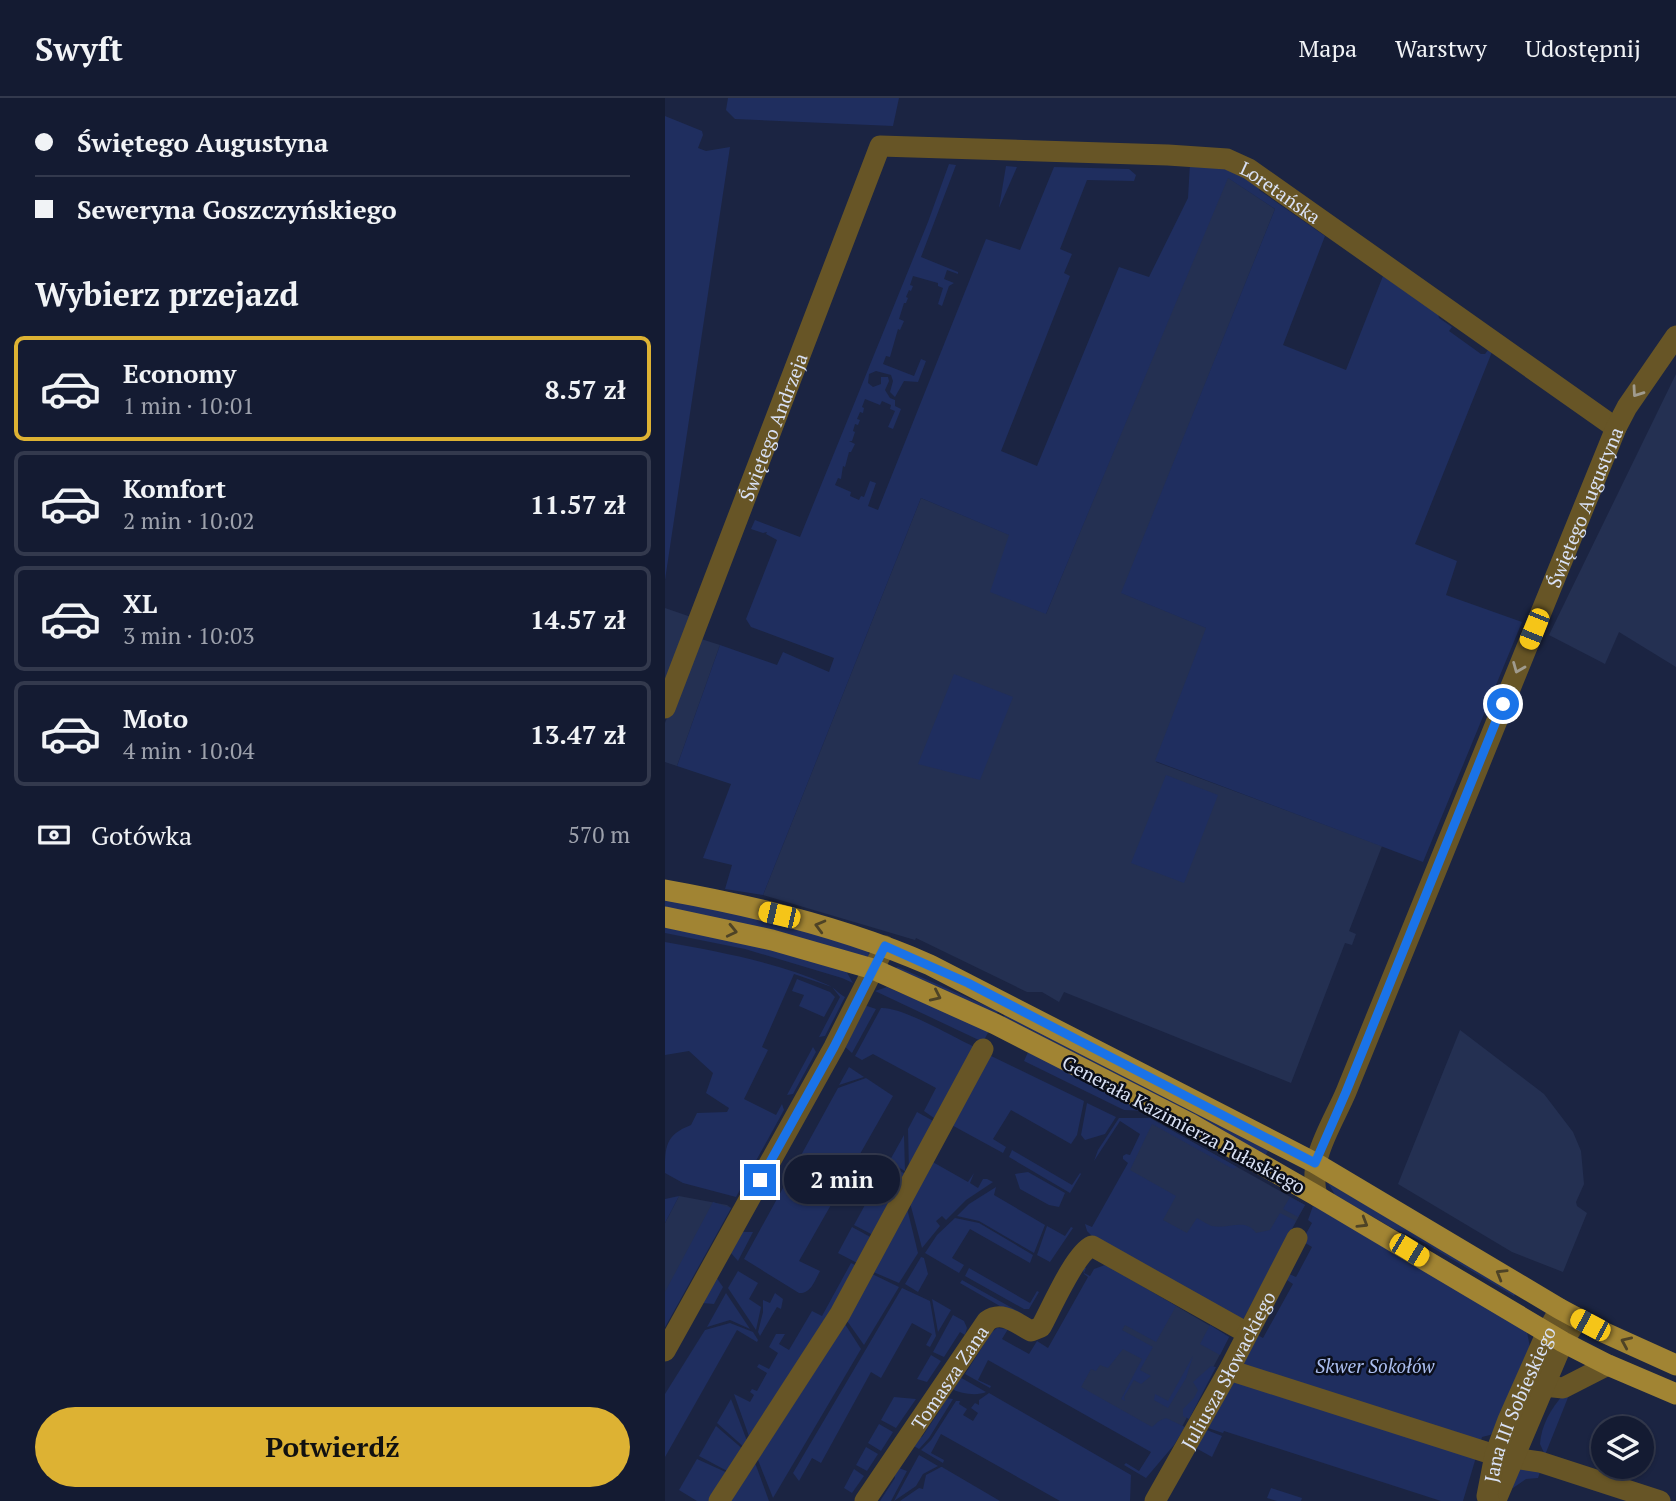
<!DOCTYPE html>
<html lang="pl">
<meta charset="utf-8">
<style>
:root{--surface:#141b32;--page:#21283e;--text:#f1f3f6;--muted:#9da1ac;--line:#33394d;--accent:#ddb233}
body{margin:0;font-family:"PT Serif",serif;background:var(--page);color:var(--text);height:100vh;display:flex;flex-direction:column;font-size:26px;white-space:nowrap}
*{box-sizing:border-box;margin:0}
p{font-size:23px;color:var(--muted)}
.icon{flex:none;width:38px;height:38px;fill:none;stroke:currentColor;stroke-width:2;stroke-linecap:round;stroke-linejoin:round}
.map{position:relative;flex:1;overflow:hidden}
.side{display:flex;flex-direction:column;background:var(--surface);width:665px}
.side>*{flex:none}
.top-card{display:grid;align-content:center;height:154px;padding:0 35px;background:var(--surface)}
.controls{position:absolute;left:926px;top:1318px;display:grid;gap:14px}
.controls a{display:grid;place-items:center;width:63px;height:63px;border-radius:50%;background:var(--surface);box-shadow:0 2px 5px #0004,0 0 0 2px var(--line);font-size:35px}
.end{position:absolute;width:32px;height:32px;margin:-16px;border:9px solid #1a73e8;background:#fff;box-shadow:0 0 0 4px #fff}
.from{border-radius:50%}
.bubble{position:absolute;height:49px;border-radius:24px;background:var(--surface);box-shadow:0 2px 5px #0004,0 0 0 2px var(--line);font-size:23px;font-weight:800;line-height:49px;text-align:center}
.car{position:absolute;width:21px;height:42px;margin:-21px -10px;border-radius:9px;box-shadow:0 0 5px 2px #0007;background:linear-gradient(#f5c518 24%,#345 0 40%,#f5c518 0 76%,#345 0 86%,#f5c518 0)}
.top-card b{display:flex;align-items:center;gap:24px;height:66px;font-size:26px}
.top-card b+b{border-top:2px solid var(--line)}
.top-card i{width:18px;height:18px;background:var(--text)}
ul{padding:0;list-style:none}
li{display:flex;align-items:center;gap:21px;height:105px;margin:0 14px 10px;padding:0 21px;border:4px solid var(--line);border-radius:10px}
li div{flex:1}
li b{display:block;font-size:26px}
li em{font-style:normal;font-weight:800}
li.on{border-color:var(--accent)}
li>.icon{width:63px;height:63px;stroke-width:1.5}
h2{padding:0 35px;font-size:32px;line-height:84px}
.pay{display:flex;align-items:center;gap:18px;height:77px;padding:0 35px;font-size:26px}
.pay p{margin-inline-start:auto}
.cta{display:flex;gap:14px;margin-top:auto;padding:14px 35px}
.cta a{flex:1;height:80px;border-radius:42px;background:var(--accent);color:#111;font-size:28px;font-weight:800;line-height:80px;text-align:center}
header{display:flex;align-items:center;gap:42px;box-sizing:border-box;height:98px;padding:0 35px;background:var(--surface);border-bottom:2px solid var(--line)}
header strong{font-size:33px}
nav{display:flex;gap:38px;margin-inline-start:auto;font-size:24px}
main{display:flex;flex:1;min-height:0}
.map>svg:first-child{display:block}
</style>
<header>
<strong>Swyft</strong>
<nav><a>Mapa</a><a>Warstwy</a><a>Udostępnij</a></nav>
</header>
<main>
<section class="side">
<div class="top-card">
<b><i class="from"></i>Świętego Augustyna</b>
<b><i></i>Seweryna Goszczyńskiego</b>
</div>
<h2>Wybierz przejazd</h2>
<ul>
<li class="on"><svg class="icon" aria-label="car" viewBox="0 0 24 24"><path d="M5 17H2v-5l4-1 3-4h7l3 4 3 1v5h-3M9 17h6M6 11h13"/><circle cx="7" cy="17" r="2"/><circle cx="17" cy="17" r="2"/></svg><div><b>Economy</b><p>1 min · 10:01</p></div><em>8.57 zł</em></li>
<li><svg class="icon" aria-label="car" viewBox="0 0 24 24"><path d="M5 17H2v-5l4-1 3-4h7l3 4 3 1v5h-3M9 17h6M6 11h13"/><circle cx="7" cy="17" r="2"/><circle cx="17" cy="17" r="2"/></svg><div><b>Komfort</b><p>2 min · 10:02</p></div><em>11.57 zł</em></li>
<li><svg class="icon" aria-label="car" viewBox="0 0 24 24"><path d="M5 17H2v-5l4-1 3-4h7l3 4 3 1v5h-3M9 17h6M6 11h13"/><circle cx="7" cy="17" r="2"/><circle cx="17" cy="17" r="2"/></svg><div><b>XL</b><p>3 min · 10:03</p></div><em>14.57 zł</em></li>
<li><svg class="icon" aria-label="car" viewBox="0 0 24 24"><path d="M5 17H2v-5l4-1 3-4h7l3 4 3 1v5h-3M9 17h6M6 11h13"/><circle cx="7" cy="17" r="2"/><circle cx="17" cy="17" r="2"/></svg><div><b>Moto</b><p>4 min · 10:04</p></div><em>13.47 zł</em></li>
</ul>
<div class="pay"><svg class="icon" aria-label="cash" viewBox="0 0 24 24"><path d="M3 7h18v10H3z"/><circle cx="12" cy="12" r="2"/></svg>Gotówka<p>570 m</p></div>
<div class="cta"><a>Potwierdź</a></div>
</section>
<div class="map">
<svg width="1011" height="1403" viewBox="0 0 1011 1403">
<rect width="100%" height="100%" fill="#1b2442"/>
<g fill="#243052">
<path d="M 562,79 L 610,111 L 457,495 L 542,530 L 491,664 L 717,748 L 684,833 L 691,836 L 687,847 L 680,845 L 626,985 L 399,894 L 394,904 L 377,894 L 362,894 L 251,840 L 250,842 L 98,797 L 256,400 L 345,437 L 381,516 Z"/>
<path d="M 1011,276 L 1011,569 L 954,534 L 940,566 L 884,537 Z"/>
<path d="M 0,510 L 29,520 L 0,595 Z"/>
<path d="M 33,540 L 55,547 L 12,668 L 0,664 L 0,625 Z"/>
<path d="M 795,932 L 879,996 L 908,1034 L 916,1053 L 919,1086 L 911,1104 L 912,1108 L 922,1115 L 898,1174 L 847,1154 L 733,1086 Z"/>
<path d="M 486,1021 L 640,1107 L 578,1221 L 427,1136 Z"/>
<path d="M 14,1098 L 62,1107 L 66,1110 L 0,1229 L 0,1125 Z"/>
<path d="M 443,1168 L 564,1239 L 508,1346 L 382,1271 Z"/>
</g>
<g fill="#1f2e5f">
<path d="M 63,0 L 234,0 L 228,28 L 70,21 L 61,12 Z"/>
<path d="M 0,18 L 37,33 L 38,37 L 33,50 L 41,53 L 65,49 L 0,482 Z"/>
<path d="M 525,65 L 559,67 L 593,85 L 594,92 L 660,138 L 618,247 L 681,272 L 718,178 L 773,216 L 774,220 L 787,229 L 784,233 L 816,256 L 820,256 L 823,252 L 827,254 L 750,446 L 792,463 L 781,497 L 857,524 L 758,764 L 490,663 L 541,530 L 456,495 L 610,111 L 563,80 L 381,516 L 325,494 L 344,437 L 256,400 L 98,797 L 60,791 L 67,767 L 38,760 L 66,686 L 12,668 L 55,547 L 112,567 L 118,554 L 164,574 L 169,560 L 86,529 L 81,521 L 112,442 L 101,436 L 102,434 L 98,435 L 86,431 L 90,422 L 135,439 L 263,124 L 284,66 L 291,67 L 256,159 L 293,174 L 293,176 L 282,172 L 279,181 L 289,185 L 284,188 L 277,208 L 273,206 L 278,190 L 273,188 L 273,185 L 248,178 L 245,187 L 248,188 L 246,193 L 244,192 L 241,199 L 243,200 L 241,205 L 239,205 L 234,221 L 239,223 L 235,232 L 233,231 L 225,259 L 221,258 L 218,266 L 249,278 L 256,261 L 261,263 L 253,284 L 239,283 L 230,299 L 225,294 L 228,283 L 226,277 L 211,273 L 204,276 L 203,285 L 208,289 L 216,286 L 216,279 L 223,279 L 224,283 L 220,292 L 225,300 L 230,302 L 230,308 L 236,311 L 228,331 L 223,329 L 230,313 L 225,311 L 226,307 L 217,303 L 215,307 L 200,301 L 197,309 L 199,310 L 198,315 L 195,314 L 192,321 L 195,322 L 193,327 L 190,326 L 188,333 L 190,334 L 187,343 L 184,343 L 190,346 L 186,354 L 184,354 L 180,369 L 178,368 L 176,381 L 173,380 L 170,387 L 186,394 L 185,398 L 194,402 L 196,398 L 199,399 L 205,383 L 211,385 L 203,408 L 213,412 L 321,141 L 355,152 L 389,69 L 464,71 L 471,77 L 469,83 L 422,82 L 395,151 L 407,156 L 399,175 L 405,178 L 336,353 L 372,368 L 454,169 L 484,179 L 523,100 Z"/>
<path d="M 341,68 L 352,69 L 334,110 Z"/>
<path d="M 289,576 L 348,599 L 315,682 L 253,666 Z"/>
<path d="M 501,677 L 553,697 L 519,785 L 466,765 Z"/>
<path d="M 0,800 L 106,822 L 203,853 L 205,860 L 0,811 Z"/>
<path d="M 0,827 L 123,854 L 181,873 L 188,885 L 177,880 L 80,851 L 0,835 Z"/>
<path d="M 0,844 C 55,854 112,864 163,887 C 170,890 174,896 180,899 L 160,938 L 154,939 L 175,899 L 167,889 L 129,876 L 97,949 L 103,952 L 79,1001 L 111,1017 L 117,1006 L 119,1012 L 71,1099 L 18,1085 L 0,1075 C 0,1049 0,1037 26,1027 L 32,1015 L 62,1014 L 64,1010 L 41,995 L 48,975 L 24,953 L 0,957 Z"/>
<path d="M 233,869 L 333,913 L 330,919 L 230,870 Z"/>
<path d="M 132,881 L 165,894 L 170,899 L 159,919 L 134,908 L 139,897 L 127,893 Z"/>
<path d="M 222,889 L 324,933 L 318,944 L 210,893 Z"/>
<path d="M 199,907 L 211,911 L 187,955 L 178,947 Z"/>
<path d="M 216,910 C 239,909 291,941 314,951 L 269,1020 L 259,1013 L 271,990 L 208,956 L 197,962 L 190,958 Z"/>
<path d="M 340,916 L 605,1048 L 600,1059 L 337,922 Z"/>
<path d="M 148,949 L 151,954 L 128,996 L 122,997 Z"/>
<path d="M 364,952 L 485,1013 L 459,1012 L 359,963 Z"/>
<path d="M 320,955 L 419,1003 L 412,1037 L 406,1046 L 346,1012 L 328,1041 L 341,1049 L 338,1055 L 283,1025 Z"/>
<path d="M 184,969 L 199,979 L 174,987 Z"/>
<path d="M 201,980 L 228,998 L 134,1163 L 155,1173 C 150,1182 146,1196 134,1195 L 79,1161 L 173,990 Z"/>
<path d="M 422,1005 L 451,1019 L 440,1036 L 420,1042 L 416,1037 Z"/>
<path d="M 252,1014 L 270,1024 L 244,1074 L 243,1031 Z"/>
<path d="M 454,1020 L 485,1020 L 572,1069 L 568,1071 L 487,1026 L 465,1072 L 511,1098 L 498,1122 L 522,1135 L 532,1120 C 536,1122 543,1127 547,1128 C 563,1132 580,1119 591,1135 L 605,1132 L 615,1115 L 631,1123 L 576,1225 L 429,1140 L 422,1133 L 420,1126 L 427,1129 L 463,1065 L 458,1061 L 458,1058 L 461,1056 L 465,1057 L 475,1036 L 455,1023 L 429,1063 L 433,1052 Z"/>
<path d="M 239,1037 L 240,1073 L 224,1064 Z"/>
<path d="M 347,1052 L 407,1087 L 415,1075 L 416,1076 L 405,1095 L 344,1059 Z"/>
<path d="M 266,1063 L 303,1084 L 309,1075 L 305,1085 L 313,1090 L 318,1081 L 322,1081 L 328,1084 L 301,1102 L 281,1122 L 277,1118 L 271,1123 L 275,1128 L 257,1150 L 244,1101 Z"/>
<path d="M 223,1066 L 242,1077 L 228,1105 L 207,1093 Z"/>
<path d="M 363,1074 L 400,1095 L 394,1109 L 384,1107 L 355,1091 L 350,1076 Z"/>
<path d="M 663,1085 L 852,1194 L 849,1198 L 758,1144 L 729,1131 L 670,1097 Z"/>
<path d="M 331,1089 L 329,1097 L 380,1127 L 369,1155 L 314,1123 L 292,1118 L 304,1106 Z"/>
<path d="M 206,1096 L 227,1107 L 210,1138 L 189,1127 Z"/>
<path d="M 14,1098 L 0,1125 L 0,1101 Z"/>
<path d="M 625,1099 L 640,1107 L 633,1119 L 618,1111 Z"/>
<path d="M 48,1104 L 66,1110 L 0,1229 L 0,1194 Z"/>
<path d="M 649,1105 L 862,1234 L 865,1249 L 831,1333 L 825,1337 L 817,1339 L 798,1403 L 776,1403 L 559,1333 L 558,1335 L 540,1329 L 589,1235 L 598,1240 L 628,1186 L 619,1180 L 622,1175 L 631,1179 L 647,1149 L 637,1143 L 647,1125 L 643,1122 Z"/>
<path d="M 241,1106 L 253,1155 L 234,1185 L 206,1173 Z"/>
<path d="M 290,1120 L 314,1125 L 368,1157 L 365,1165 L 305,1131 L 287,1160 L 299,1167 L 294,1175 L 260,1155 L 272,1137 Z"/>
<path d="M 382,1128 L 400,1138 L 406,1129 L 408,1130 L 385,1164 L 372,1157 Z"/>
<path d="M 187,1129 L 209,1141 L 196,1167 L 173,1155 Z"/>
<path d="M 77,1134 L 88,1134 L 73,1163 L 65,1154 Z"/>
<path d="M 256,1159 L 259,1160 L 263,1176 L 253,1194 L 240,1186 Z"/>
<path d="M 186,1165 L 194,1169 L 86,1344 L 69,1296 L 85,1304 L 89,1297 L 85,1294 L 87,1291 L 92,1293 L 102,1275 L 92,1269 L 94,1266 L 104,1271 L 113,1255 L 104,1249 L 111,1236 L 120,1236 L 114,1246 L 124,1252 L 147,1213 L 157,1218 Z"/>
<path d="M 440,1167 L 511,1208 L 491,1244 L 460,1227 L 457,1232 L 488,1249 L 475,1272 L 486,1278 L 476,1286 L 469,1282 L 459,1299 L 460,1303 L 456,1301 L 477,1261 L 458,1251 L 443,1270 L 435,1267 L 431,1273 L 426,1271 L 416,1289 L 487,1329 L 494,1323 L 501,1320 L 520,1329 L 509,1347 L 481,1380 L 459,1367 L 461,1365 L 474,1373 L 486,1354 L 323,1262 L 313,1282 L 326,1288 L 325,1290 L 300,1276 L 327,1234 L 332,1230 L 343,1231 L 337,1241 L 364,1256 L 372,1243 L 383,1250 L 423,1179 L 419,1176 L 417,1168 L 421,1170 L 419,1175 L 425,1178 L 429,1171 Z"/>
<path d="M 304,1170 L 365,1205 L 372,1193 L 374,1194 L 364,1211 L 359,1211 L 300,1178 Z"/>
<path d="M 73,1173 L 93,1185 L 84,1201 L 96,1209 L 91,1232 L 63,1190 Z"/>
<path d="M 205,1175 L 234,1189 L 199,1247 L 180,1220 Z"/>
<path d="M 51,1179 L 58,1189 L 49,1206 L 37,1205 Z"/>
<path d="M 297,1182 L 358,1216 L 356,1220 L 354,1219 L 295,1185 Z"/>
<path d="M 237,1190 L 265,1203 L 271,1238 L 265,1249 L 261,1247 L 267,1236 L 247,1225 L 216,1280 L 206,1274 L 156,1365 L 147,1360 L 134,1383 L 128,1375 Z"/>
<path d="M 61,1195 L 85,1231 L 65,1222 L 42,1229 Z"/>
<path d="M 110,1195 L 118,1201 L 116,1211 L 112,1209 L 95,1238 L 93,1234 L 98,1214 L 98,1202 L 105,1205 Z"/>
<path d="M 267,1201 L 286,1212 L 273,1234 Z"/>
<path d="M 288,1217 L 299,1223 L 302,1230 L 300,1237 L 295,1234 L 279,1259 L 268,1254 Z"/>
<path d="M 178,1223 L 196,1251 L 108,1400 L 91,1357 Z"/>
<path d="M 65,1225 L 88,1234 L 93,1242 L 92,1244 L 72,1232 L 0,1359 L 0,1296 L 40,1232 Z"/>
<path d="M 545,1227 L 564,1239 L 555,1257 L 535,1246 Z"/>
<path d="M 266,1257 L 276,1263 L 262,1284 L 252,1281 Z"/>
<path d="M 528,1258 L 521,1280 L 503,1310 L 489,1302 L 490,1296 L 503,1303 Z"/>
<path d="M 546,1268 L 551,1269 L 524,1321 L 518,1318 L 518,1311 L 529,1300 L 533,1292 L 528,1284 Z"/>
<path d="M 293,1278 L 321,1294 C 313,1298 295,1296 288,1291 Z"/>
<path d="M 324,1295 L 466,1377 L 465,1403 L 395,1403 L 276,1336 L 266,1355 L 279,1362 L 278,1365 L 256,1352 L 266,1342 L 291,1303 L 295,1303 L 294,1306 L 302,1311 L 298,1317 L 308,1323 L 313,1315 L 306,1310 L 310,1305 L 314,1307 L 314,1302 Z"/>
<path d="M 899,1296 L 904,1297 L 880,1357 L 875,1346 C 876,1328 886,1310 899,1296 Z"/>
<path d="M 229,1299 L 251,1301 L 231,1330 L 216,1322 Z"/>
<path d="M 281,1300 L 288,1301 L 264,1340 L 254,1351 L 247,1347 L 252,1340 L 257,1339 L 275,1312 L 275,1307 Z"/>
<path d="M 66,1301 L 84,1348 L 81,1351 L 52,1325 Z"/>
<path d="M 214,1326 L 228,1334 L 216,1353 L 203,1345 Z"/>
<path d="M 51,1328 L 80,1353 L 66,1375 L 34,1358 Z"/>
<path d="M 539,1331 L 557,1338 L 547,1359 L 529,1349 Z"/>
<path d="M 201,1349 L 213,1356 L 202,1373 L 191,1367 Z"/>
<path d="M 254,1357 L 273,1368 L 258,1376 L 251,1388 L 229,1403 Z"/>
<path d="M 32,1361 L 65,1376 L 48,1403 L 32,1403 L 14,1392 Z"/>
<path d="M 89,1362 L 104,1403 L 62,1403 Z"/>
<path d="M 231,1369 L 242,1373 L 226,1403 L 215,1403 L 230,1380 L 228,1373 Z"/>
<path d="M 276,1369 L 277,1369 L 335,1403 L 235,1403 L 254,1390 L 258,1391 L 261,1377 Z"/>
<path d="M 855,1370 L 876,1371 L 873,1380 L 861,1381 L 848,1390 L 842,1388 Z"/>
<path d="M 189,1371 L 199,1378 L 187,1395 L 179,1390 Z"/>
<path d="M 606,1390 L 637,1400 L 636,1403 L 612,1403 L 602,1400 Z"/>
</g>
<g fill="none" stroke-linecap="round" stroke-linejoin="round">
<g stroke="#675526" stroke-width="21">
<path id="s1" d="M 0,610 L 215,48 L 503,57 L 562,61 L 584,71 L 951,330"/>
<path id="s2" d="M 652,1098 C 642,1062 667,1027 681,994 L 951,330 L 962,309 L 1011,238"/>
<path d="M 0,1253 L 169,949 L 220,848"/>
<path d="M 564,1272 L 830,1357 L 875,1364 L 995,1403"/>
<path d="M 879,1288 L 898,1290 L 943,1267"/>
<path d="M 831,1402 L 898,1244 L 913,1220"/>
<path d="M 54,1403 L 175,1216 L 318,951"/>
<path id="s3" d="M 200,1403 L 322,1223 C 337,1212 351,1225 366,1233 L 376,1229 C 386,1211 410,1155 427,1148 L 582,1235"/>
<path id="s4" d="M 490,1403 L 564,1272 L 632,1140"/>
<path id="s5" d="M 824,1403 L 822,1398 L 830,1357 L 843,1322 L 882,1234 L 895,1211"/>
</g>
<g stroke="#a18433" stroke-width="21">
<path d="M 0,792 C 90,808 181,830 265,867 L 650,1065 L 895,1211 L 938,1234 L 1011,1267"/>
<path d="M 0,819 L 107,842 L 208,871 L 330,926 L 526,1026 L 652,1098 L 898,1244 L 943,1267 L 1011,1296"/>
</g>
</g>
<defs><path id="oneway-chevron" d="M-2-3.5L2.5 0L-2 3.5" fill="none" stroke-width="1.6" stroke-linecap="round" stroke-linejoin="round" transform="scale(1.75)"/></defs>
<g stroke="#a09b8e">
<use href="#oneway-chevron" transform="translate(972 294) rotate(125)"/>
<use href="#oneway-chevron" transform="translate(853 570) rotate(112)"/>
</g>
<g stroke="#4e4326">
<use href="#oneway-chevron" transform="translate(155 828) rotate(-165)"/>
<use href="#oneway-chevron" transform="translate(67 833) rotate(13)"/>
<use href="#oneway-chevron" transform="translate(271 898) rotate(25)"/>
<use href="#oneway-chevron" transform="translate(698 1125) rotate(31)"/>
<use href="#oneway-chevron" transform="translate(836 1176) rotate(-149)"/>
<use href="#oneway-chevron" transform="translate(961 1244) rotate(-156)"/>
</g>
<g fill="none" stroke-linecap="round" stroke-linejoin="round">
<path stroke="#1a73e8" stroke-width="9" d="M 95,1082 L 169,949 L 220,848 L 303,885 L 650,1065 L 681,994 L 838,606"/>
</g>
<g text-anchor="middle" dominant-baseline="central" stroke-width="5" stroke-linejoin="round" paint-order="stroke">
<g font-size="19" fill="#d9e1f5" stroke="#0a0e1b">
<text stroke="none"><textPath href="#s1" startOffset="1012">Loretańska</textPath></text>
<text stroke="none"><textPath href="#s1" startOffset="301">Świętego Andrzeja</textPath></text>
<text stroke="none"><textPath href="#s2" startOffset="742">Świętego Augustyna</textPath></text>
<text transform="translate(519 1026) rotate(28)">Generała Kazimierza Pułaskiego</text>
<text stroke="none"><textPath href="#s4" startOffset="150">Juliusza Słowackiego</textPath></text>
<text stroke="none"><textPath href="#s3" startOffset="150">Tomasza Zana</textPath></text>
<text stroke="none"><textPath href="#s5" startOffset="103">Jana III Sobieskiego</textPath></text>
</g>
<g font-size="19" font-style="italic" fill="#abbef0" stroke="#0a0e1b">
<text x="710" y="1267">Skwer Sokołów</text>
</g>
</g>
</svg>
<div class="controls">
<a><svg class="icon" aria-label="layers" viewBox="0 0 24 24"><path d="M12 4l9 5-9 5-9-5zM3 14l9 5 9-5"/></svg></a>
</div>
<i class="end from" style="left:838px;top:606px"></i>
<i class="end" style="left:95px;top:1082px"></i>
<div class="bubble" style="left:119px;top:1057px;width:116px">2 min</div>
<i class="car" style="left:869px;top:531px;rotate:202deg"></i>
<i class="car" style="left:114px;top:817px;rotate:283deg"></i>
<i class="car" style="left:744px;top:1152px;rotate:121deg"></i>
<i class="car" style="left:925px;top:1227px;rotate:298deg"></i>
</div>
</main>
